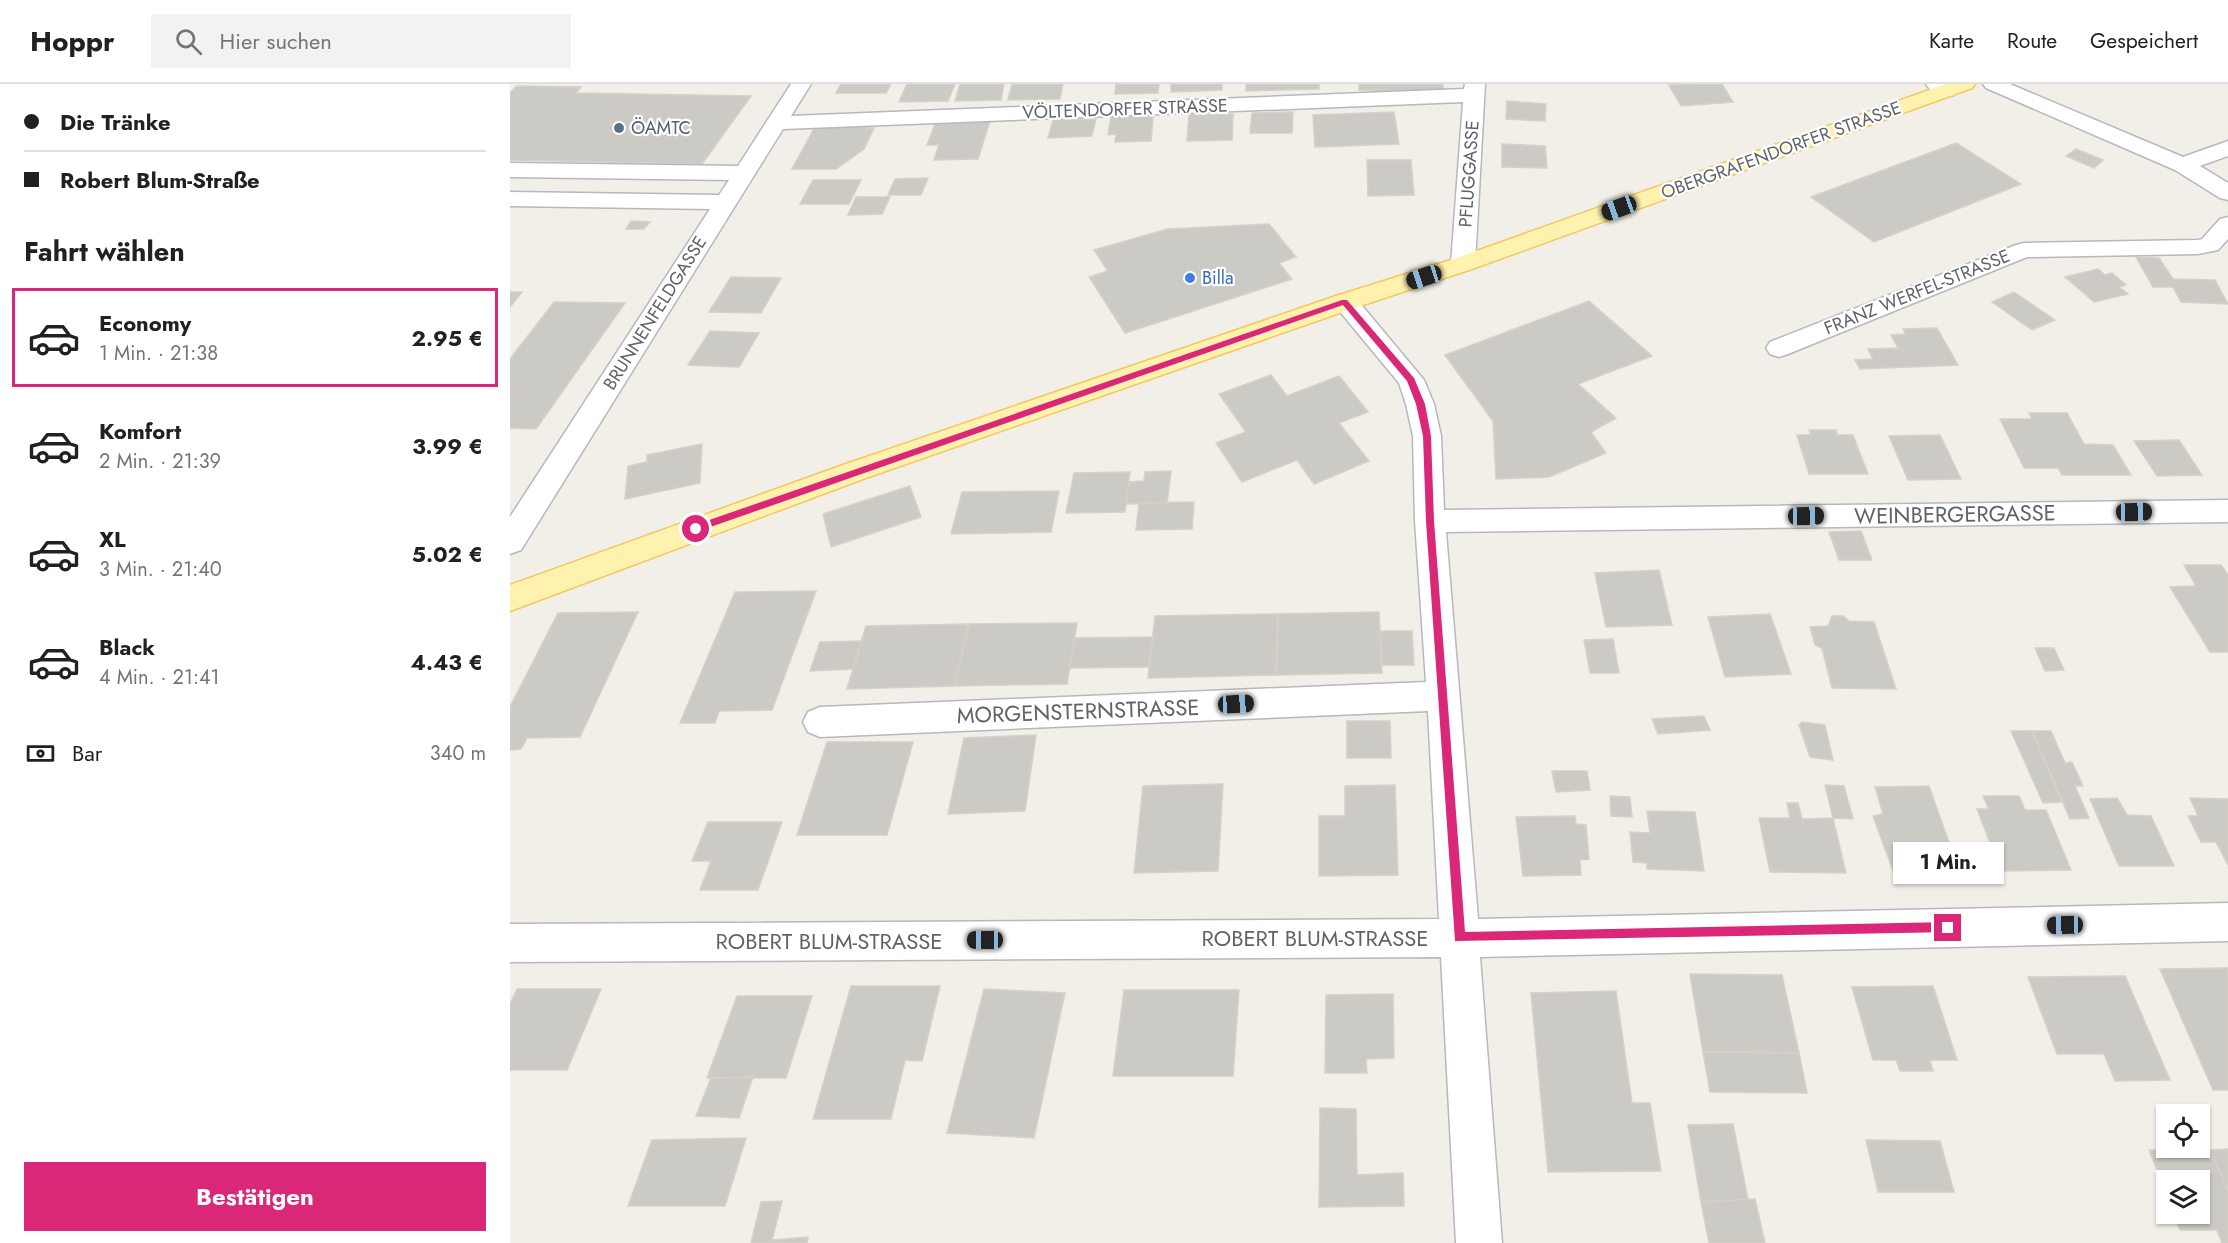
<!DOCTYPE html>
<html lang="de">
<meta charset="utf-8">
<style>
:root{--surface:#fff;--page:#f2f2f2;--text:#202124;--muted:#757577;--line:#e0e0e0;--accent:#db2777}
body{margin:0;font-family:Jost,sans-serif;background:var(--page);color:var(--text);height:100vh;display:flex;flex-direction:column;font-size:22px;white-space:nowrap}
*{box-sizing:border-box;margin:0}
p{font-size:20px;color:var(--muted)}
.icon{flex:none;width:33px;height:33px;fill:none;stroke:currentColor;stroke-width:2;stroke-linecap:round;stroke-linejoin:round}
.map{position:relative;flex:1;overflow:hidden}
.panel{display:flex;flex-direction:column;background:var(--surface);width:510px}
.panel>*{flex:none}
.hud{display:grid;align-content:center;height:132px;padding:0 24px;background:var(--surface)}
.buttons{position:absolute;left:1646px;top:1020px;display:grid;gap:12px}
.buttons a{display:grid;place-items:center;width:54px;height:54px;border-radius:0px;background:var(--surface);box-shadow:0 2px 4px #0004;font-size:30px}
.end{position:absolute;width:27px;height:27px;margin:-14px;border:8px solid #db2777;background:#fff;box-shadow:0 0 0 3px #fff}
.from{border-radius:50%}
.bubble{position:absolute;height:42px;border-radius:0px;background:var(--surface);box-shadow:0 2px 4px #0004;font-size:20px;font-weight:700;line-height:42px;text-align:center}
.car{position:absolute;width:18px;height:36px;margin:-18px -9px;border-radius:8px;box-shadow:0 0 4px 2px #0007;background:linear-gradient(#222 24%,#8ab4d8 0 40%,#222 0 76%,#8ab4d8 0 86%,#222 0)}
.hud b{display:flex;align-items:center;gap:21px;height:57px;font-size:22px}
.hud b+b{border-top:2px solid var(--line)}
.hud i{width:15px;height:15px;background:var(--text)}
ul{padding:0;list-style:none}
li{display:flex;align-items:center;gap:18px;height:99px;margin:0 12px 9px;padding:0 12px;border:3px solid transparent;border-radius:0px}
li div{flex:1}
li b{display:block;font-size:22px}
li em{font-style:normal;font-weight:700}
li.current{border-color:var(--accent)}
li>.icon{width:54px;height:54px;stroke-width:1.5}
h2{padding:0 24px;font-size:27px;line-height:72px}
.pay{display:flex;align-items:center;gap:15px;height:66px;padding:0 24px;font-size:22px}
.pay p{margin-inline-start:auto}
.cta{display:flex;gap:12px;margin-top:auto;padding:12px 24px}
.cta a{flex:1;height:69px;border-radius:0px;background:var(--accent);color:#fff;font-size:24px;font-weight:700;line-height:69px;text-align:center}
header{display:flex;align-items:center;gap:36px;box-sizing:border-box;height:84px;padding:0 30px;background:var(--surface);border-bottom:2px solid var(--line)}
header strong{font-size:28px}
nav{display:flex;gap:33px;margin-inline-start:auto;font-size:21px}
.search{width:420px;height:54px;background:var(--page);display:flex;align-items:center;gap:15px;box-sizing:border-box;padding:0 21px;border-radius:0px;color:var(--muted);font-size:22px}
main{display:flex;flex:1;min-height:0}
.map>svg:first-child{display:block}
</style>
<header>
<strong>Hoppr</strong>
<div class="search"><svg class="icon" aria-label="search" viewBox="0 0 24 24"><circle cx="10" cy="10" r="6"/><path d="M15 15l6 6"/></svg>Hier suchen</div>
<nav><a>Karte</a><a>Route</a><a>Gespeichert</a></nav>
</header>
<main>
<section class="panel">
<div class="hud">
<b><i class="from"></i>Die Tränke</b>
<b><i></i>Robert Blum-Straße</b>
</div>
<h2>Fahrt wählen</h2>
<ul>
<li class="current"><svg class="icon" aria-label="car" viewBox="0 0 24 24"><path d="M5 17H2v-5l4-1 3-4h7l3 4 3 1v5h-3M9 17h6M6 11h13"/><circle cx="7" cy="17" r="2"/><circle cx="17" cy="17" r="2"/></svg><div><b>Economy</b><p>1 Min. · 21:38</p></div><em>2.95 €</em></li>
<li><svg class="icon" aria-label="car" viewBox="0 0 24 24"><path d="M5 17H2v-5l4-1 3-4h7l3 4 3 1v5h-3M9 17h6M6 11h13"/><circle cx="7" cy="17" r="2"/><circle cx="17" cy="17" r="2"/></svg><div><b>Komfort</b><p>2 Min. · 21:39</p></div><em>3.99 €</em></li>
<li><svg class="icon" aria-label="car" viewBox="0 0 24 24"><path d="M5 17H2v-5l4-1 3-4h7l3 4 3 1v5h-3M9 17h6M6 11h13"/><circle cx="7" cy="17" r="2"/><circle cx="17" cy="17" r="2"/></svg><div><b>XL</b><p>3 Min. · 21:40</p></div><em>5.02 €</em></li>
<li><svg class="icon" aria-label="car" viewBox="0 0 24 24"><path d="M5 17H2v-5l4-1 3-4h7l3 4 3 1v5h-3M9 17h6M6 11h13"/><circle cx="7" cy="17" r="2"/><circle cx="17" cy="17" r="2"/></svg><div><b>Black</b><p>4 Min. · 21:41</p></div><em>4.43 €</em></li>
</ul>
<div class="pay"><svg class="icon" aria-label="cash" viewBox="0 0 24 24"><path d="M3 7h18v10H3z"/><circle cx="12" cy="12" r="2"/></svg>Bar<p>340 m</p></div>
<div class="cta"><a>Bestätigen</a></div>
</section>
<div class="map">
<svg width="1718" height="1159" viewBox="0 0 1718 1159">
<rect width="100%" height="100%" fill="#f1efe8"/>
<g fill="#cccac5" stroke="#d6d1c6" stroke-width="1.5">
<path d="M 331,0 L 381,0 L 376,9 L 326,9 Z"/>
<path d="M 397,0 L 445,0 L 438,17 L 389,18 Z"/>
<path d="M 450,0 L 494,0 L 491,16 L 445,17 Z"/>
<path d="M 502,0 L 553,0 L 550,15 L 498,16 Z"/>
<path d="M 606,0 L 649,0 L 648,9 L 605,10 Z"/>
<path d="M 661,0 L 712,0 L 712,6 L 661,8 Z"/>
<path d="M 736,0 L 809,0 L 809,5 L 736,7 Z"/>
<path d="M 849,0 L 933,0 L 933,7 L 849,6 Z"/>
<path d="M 1212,0 L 1223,18 L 1171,22 L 1159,1 Z"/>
<path d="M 7,2 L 71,3 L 66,9 L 241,12 L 192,80 L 0,76 L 0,9 Z"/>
<path d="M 997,17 L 1036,20 L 1035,37 L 996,35 Z"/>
<path d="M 783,28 L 782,49 L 740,49 L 742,29 Z"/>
<path d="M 884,28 L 889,60 L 805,63 L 803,31 Z"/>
<path d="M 723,30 L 722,56 L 677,57 L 679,31 Z"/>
<path d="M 643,32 L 641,57 L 605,58 L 606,50 L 598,51 L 601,33 Z"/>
<path d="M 586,35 L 582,52 L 538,54 L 543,36 Z"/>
<path d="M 480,37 L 468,75 L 424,76 L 429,61 L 417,61 L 426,38 Z"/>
<path d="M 305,43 L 364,44 L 354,65 L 326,85 L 282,85 Z"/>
<path d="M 1446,59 L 1511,100 L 1364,158 L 1301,113 Z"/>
<path d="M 992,60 L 1035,62 L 1037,84 L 992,83 Z"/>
<path d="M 1566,65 L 1593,76 L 1584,84 L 1556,72 Z"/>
<path d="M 857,76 L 901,76 L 904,111 L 858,112 Z"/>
<path d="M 418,94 L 411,111 L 378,111 L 385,95 Z"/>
<path d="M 303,96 L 351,96 L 339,120 L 290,120 Z"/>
<path d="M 346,113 L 380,113 L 372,130 L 338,131 Z"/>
<path d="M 121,137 L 140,138 L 134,145 L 116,145 Z"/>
<path d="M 759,140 L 786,173 L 769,179 L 782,195 L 615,249 L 579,193 L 598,187 L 584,166 L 658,145 Z"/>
<path d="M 1626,173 L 1649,174 L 1663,195 L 1705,196 L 1718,220 L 1671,218 L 1663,203 L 1643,203 Z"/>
<path d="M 1588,185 L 1595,191 L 1602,189 L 1616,201 L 1609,203 L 1618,210 L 1584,218 L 1555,193 Z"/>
<path d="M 221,193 L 271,194 L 251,229 L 199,228 Z"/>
<path d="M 0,208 L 12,208 L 0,223 Z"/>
<path d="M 1504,208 L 1545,236 L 1522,246 L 1482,218 Z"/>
<path d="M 1079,217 L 1142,272 L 1068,300 L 1106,334 L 1081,348 L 1096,369 L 1039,393 L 986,395 L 983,337 L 935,271 Z"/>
<path d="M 44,218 L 115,219 L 26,345 L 0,344 L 0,275 Z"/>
<path d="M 1427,244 L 1448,281 L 1350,285 L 1345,276 L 1363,275 L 1358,265 L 1388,264 L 1381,251 L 1396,250 L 1393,245 Z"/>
<path d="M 200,247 L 249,249 L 229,283 L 178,281 Z"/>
<path d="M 761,291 L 777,312 L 829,292 L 858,328 L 829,339 L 859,377 L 804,400 L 787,376 L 732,398 L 706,359 L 736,348 L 709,310 Z"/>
<path d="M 1519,329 L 1557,329 L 1574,360 L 1603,361 L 1621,391 L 1552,391 L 1548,384 L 1514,384 L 1490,335 L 1522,335 Z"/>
<path d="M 1299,346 L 1326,346 L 1327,351 L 1343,351 L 1358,390 L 1299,390 L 1287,351 L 1301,351 Z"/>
<path d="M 1430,351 L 1451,395 L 1398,396 L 1379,352 Z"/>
<path d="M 1669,356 L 1692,391 L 1647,392 L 1624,357 Z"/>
<path d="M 192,360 L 190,399 L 115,415 L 118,382 L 137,378 L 137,371 Z"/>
<path d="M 661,387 L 657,419 L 616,420 L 619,398 L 634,397 L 635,388 Z"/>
<path d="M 620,388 L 615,428 L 556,429 L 564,389 Z"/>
<path d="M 400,402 L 411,433 L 321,463 L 313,430 Z"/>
<path d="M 549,407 L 541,448 L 441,450 L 452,408 Z"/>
<path d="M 684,418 L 682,445 L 626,446 L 629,419 Z"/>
<path d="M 1351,447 L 1362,476 L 1329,476 L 1319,448 Z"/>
<path d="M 1674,481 L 1711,481 L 1718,491 L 1718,568 L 1700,568 L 1660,503 L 1686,502 Z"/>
<path d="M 1149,486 L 1162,541 L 1096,543 L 1085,489 Z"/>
<path d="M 306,507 L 262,626 L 209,627 L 205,639 L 170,639 L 225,508 Z"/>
<path d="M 128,528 L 70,653 L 17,654 L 11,665 L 0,666 L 0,623 L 48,529 Z"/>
<path d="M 869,528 L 872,589 L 766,591 L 768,530 Z"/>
<path d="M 768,530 L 766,591 L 638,594 L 645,532 Z"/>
<path d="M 1260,530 L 1281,590 L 1215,593 L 1198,533 Z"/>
<path d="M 1322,532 L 1333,532 L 1339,537 L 1364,538 L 1386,605 L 1322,604 L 1312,564 L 1305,561 L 1300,543 L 1318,542 Z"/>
<path d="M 567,539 L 557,600 L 444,602 L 459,540 Z"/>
<path d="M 459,540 L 444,602 L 337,605 L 356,542 Z"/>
<path d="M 870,547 L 902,547 L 904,581 L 872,581 Z"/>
<path d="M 643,553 L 639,583 L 560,584 L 565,554 Z"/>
<path d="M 1103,555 L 1109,589 L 1080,589 L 1074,556 Z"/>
<path d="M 352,557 L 343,585 L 300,587 L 310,558 Z"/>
<path d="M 1525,564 L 1544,564 L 1554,586 L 1535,587 Z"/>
<path d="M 1194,632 L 1200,646 L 1148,650 L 1142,635 Z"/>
<path d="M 837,637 L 880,637 L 881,674 L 837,674 Z"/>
<path d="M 1292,638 L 1315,641 L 1323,676 L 1300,673 L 1289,641 Z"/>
<path d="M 1501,647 L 1522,647 L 1552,718 L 1533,719 Z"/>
<path d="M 1522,647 L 1541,647 L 1555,679 L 1562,678 L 1573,702 L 1565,702 L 1579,734 L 1560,735 Z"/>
<path d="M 526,651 L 515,727 L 438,730 L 454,654 Z"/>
<path d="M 317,658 L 403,658 L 377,751 L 287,751 Z"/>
<path d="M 1042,687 L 1077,687 L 1080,706 L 1046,708 Z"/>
<path d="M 713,700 L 708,787 L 624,789 L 633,702 Z"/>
<path d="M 885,701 L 888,791 L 809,792 L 809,732 L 835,732 L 835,702 Z"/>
<path d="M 1315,701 L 1334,702 L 1343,735 L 1323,734 Z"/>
<path d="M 1419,702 L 1449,787 L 1384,789 L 1363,732 L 1373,730 L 1365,703 Z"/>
<path d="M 1100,712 L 1120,713 L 1122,733 L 1101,732 Z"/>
<path d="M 1473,712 L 1509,712 L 1515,726 L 1536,726 L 1561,786 L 1491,787 L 1467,725 L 1479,725 Z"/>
<path d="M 1607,714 L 1617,731 L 1641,732 L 1664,782 L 1609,782 L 1580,715 Z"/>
<path d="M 1680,714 L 1718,715 L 1718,781 L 1706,758 L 1691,758 L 1678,732 L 1688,732 Z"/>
<path d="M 1277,719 L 1288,719 L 1292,735 L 1323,734 L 1336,789 L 1260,788 L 1249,734 L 1280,734 Z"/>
<path d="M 1137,727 L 1185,728 L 1194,787 L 1137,785 L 1137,779 L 1123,778 L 1120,748 L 1140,749 Z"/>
<path d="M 1065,732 L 1066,740 L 1076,741 L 1079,775 L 1070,776 L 1071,791 L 1013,792 L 1006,733 Z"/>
<path d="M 198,738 L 272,738 L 248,806 L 190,806 L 201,777 L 182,777 Z"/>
<path d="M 1718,884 L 1718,1006 L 1703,1006 L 1650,885 Z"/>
<path d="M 1180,890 L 1272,891 L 1289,969 L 1193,968 Z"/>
<path d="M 1615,892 L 1660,996 L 1605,997 L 1594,970 L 1547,970 L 1518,893 Z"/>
<path d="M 341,902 L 430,902 L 412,977 L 395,976 L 381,1035 L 303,1035 Z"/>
<path d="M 1423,902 L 1447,976 L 1420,976 L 1423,987 L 1390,987 L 1386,976 L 1363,976 L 1342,903 Z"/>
<path d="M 7,905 L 91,905 L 57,986 L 0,986 L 0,920 Z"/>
<path d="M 474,905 L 555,909 L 524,1054 L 437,1049 Z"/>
<path d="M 614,906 L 729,906 L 723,992 L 603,992 Z"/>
<path d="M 1106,907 L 1122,1019 L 1140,1019 L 1151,1087 L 1038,1088 L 1021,909 Z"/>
<path d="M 883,910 L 884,974 L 856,975 L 857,989 L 815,989 L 816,911 Z"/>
<path d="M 227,912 L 302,912 L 276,994 L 197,994 Z"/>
<path d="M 1193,968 L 1289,969 L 1297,1009 L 1200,1008 Z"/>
<path d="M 243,993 L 229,1034 L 186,1032 L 201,994 Z"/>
<path d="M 810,1024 L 846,1025 L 847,1091 L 893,1089 L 894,1122 L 809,1123 Z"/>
<path d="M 1223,1040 L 1238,1115 L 1191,1118 L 1178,1041 Z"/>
<path d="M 236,1054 L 215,1122 L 118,1122 L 142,1056 Z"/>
<path d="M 1356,1056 L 1430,1057 L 1444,1108 L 1368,1108 Z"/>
<path d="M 1718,1065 L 1718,1108 L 1700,1066 Z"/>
<path d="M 1639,1066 L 1700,1066 L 1718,1108 L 1718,1159 L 1712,1159 L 1707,1146 L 1670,1146 L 1664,1130 L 1689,1130 L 1689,1096 L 1656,1096 L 1656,1109 Z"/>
<path d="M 1245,1115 L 1255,1159 L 1199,1159 L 1191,1118 Z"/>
<path d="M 272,1117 L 262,1156 L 298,1153 L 297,1159 L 241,1159 L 251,1118 Z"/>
</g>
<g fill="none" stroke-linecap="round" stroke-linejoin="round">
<g stroke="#b5b8bc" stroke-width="3">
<g id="minor">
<path d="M 281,0 L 301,0 L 281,32 L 954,5 L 955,0 L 975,0 L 965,180 L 962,185 L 953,187 L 944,185 L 941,180 L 953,18 L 273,45 L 11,466 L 0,470 L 0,433 L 200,125 L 0,122 L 0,108 L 209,111 L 219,96 L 0,93 L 0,79 L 228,82 Z"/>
<path d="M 1416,0 L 1440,0 L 1447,7 L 1444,11 C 1433,14 1422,10 1416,0 Z"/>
<path d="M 1473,0 L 1500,0 L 1673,73 L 1718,57 L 1718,72 L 1690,82 L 1718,99 L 1718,116 L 1710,114 L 1665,86 L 1476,4 Z"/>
<path d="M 1718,133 L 1718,155 L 1708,166 L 1688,170 L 1517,173 L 1278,270 L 1269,273 L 1260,270 L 1256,264 L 1260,258 L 1506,161 L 1514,159 L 1688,156 L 1692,155 L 1710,135 Z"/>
<path d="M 835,210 L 844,212 L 914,296 L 924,320 L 931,352 L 934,426 L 1718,416 L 1718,438 L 936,448 L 968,835 L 1718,819 L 1718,857 L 970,873 L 992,1159 L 946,1159 L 931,873 L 0,878 L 0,840 L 929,835 L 918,627 L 310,653 L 298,648 L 293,638 L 298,628 L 310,623 L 916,598 L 905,437 L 903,352 L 896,320 L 889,299 L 822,218 L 826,212 Z"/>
</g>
</g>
<g stroke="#f2c960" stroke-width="3">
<path id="major" d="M 1436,0 L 1465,0 L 1462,4 L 962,185 L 844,224 L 353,395 L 0,527 L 0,501 L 333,381 L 826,212 L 944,175 Z"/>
</g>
<use href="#minor" fill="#fff" fill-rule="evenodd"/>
<use href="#major" fill="#fff2af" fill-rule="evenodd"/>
</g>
<path fill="#db2777" d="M 832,216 L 837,216 L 904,294 L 915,320 L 921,352 L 924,437 L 955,848 L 1438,838 L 1444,844 L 1443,848 L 945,857 L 916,437 L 913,352 L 906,320 L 897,297 L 833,221 L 189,447 L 182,447 L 181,445 L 182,442 Z"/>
<circle fill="#5c6f8a" stroke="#fff" stroke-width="2" cx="109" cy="44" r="6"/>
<circle fill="#3f7fe0" stroke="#fff" stroke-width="2" cx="680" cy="194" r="6"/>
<g text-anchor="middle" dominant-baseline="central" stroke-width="4.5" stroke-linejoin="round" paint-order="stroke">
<g font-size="18" fill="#5f6368" stroke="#fff">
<text transform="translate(615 25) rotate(-2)">VÖLTENDORFER STRASSE</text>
<text transform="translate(1271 66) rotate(-20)">OBERGRAFENDORFER STRASSE</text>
<text transform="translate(959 90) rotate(-86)">PFLUGGASSE</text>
<text transform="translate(1407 208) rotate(-22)">FRANZ WERFEL-STRASSE</text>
<text transform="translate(145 229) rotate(-58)">BRUNNENFELDGASSE</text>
</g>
<g font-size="18" fill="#4e5e75" stroke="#fff" text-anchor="start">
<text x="121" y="44">ÖAMTC</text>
</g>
<g font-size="18" fill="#366cbe" stroke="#fff" text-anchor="start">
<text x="692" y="194">Billa</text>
</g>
<g font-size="22" fill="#5f6368" stroke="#fff">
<text transform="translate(1445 430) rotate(-1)">WEINBERGERGASSE</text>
<text transform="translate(568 627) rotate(-2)">MORGENSTERNSTRASSE</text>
<text x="805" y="854">ROBERT BLUM-STRASSE</text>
<text x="319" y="857">ROBERT BLUM-STRASSE</text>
</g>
</g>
</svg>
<div class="buttons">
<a><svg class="icon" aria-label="locate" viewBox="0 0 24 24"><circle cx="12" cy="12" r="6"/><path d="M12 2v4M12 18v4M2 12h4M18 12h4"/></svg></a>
<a><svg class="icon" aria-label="layers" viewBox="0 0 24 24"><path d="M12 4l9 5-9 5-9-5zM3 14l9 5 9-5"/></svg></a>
</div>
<i class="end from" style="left:186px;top:445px"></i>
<i class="end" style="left:1438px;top:844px"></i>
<div class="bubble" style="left:1383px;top:758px;width:111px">1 Min.</div>
<i class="car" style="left:1109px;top:124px;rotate:250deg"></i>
<i class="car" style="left:914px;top:193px;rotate:252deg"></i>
<i class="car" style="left:1624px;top:428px;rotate:89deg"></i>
<i class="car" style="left:1296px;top:432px;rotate:89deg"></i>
<i class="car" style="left:726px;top:620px;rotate:87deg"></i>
<i class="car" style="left:1555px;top:841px;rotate:269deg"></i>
<i class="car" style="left:475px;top:856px;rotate:270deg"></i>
</div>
</main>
